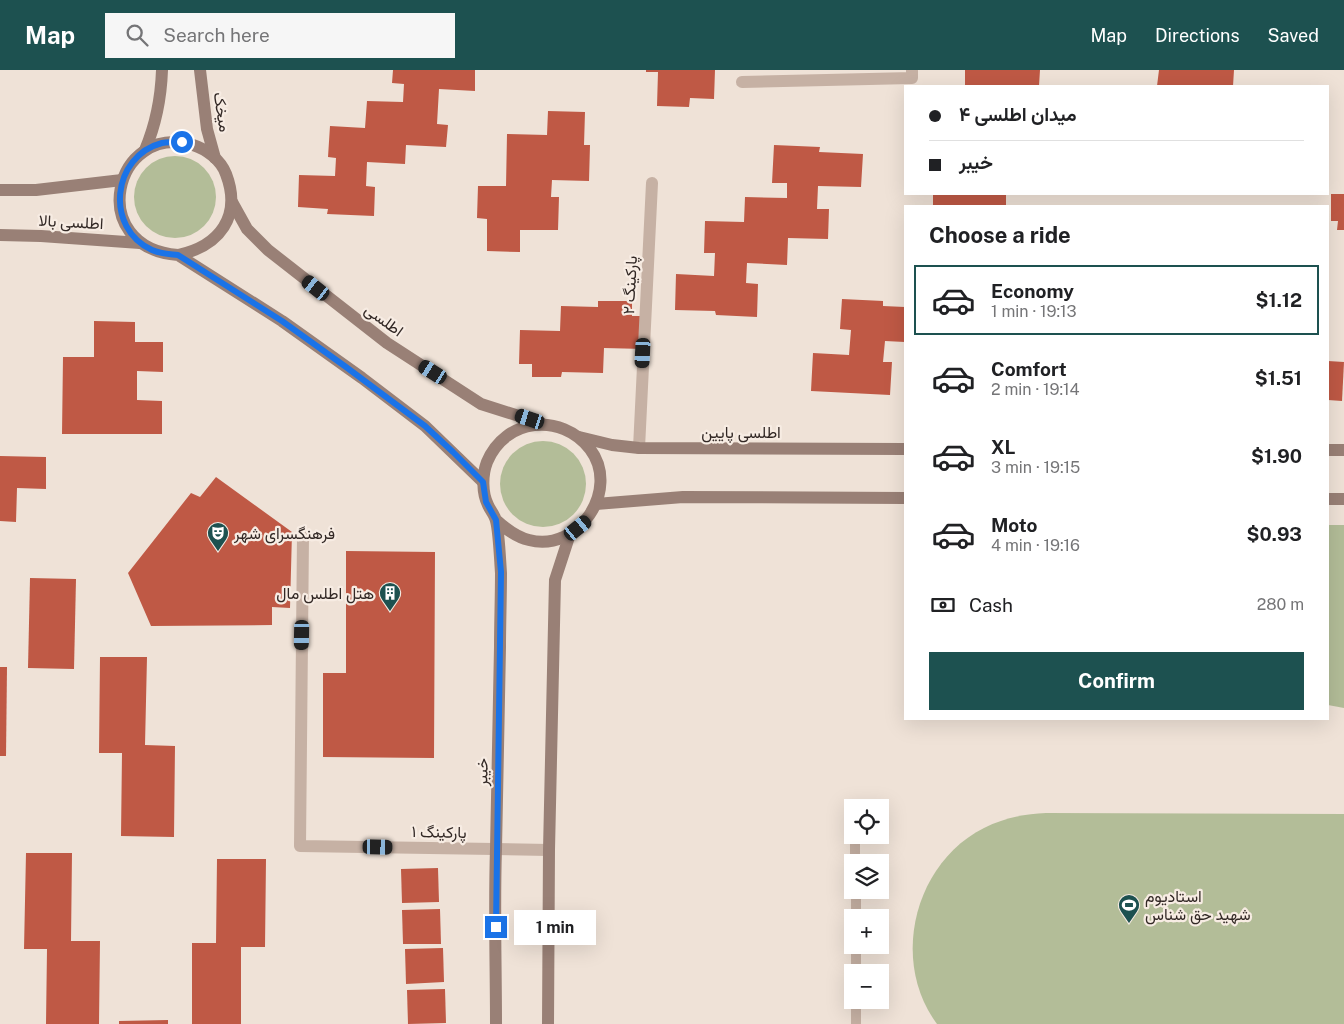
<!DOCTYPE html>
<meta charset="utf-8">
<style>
:root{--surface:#fff;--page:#f6f6f6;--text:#202124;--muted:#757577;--line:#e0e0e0;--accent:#1d5150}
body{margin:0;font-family:"Public Sans",Vazirmatn,sans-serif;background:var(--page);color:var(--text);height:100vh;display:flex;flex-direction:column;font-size:19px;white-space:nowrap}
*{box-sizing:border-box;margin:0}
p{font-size:16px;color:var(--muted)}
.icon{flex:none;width:28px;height:28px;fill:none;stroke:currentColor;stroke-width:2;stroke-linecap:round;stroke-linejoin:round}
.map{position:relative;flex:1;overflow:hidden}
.panel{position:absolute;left:904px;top:135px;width:425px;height:515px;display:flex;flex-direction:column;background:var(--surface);border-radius:0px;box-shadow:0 5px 20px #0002}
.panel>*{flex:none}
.banner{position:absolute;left:904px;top:15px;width:425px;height:110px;border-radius:0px;box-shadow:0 5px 20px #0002;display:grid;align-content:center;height:110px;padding:0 25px;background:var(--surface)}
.fabs{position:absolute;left:844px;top:729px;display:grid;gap:10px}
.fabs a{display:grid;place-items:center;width:45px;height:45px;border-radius:0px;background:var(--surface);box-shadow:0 5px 20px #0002;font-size:25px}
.end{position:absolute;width:22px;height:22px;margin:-11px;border:6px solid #1a73e8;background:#fff;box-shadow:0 0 0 2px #fff}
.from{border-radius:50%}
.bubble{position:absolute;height:35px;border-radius:0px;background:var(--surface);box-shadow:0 5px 20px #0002;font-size:16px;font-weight:700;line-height:35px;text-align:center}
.car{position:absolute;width:15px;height:30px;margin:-15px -8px;border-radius:6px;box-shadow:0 0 4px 1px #0007;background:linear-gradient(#222 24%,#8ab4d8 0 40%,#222 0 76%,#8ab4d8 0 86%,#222 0)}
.banner b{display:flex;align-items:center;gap:18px;height:48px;font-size:19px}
.banner b+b{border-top:1px solid var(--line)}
.banner i{width:12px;height:12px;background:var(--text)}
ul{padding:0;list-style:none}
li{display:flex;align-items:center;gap:15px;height:70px;margin:0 10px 8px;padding:0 15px;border:2px solid transparent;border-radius:0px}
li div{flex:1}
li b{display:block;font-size:19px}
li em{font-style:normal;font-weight:700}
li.active{border-color:var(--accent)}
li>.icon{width:45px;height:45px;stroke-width:1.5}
h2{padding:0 25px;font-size:22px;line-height:60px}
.pay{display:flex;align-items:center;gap:12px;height:55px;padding:0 25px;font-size:19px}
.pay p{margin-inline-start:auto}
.cta{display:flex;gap:10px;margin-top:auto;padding:10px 25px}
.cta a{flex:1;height:58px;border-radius:0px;background:var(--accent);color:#fff;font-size:20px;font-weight:700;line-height:58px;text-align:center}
header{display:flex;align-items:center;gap:30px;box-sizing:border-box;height:70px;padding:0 25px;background:var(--accent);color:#fff}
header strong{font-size:24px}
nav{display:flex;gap:28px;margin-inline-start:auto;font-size:18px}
.search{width:350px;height:45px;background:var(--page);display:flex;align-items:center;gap:12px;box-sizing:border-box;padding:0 18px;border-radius:0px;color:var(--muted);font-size:19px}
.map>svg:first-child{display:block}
</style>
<header>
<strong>Map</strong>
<div class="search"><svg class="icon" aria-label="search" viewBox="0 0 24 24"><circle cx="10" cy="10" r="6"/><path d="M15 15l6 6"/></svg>Search here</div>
<nav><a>Map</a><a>Directions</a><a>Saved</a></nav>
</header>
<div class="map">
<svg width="1344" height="954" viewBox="0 0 1344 954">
<rect width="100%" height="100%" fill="#efe2d7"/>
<g fill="#b3bd98">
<circle cx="175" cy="127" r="41"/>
<circle cx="543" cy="414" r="43"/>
<path d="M 1328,455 L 1344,455 L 1344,638 L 1328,635 Z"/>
<path d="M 1046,743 L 1344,744 L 1344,954 L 937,954 C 890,891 914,793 984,758 C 1004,748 1024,744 1046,743 Z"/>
</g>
<g fill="#bf5945">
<path d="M 393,0 L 475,0 L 475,21 L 439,19 L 437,54 L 448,55 L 446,77 L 406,75 L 405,94 L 367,92 L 366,116 L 375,117 L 374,146 L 327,144 L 328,139 L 298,137 L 299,105 L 335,106 L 336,88 L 328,87 L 330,56 L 365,58 L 367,31 L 403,32 L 404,14 L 392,13 Z"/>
<path d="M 646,0 L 715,0 L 714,29 L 690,28 L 689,37 L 657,36 L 658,2 L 646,2 Z"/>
<path d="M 965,0 L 1040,0 L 1039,16 L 965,16 Z"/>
<path d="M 1159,0 L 1234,0 L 1233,16 L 1157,16 Z"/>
<path d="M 548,41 L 585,42 L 584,75 L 590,75 L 589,111 L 552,110 L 551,127 L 559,127 L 558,160 L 520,160 L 520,182 L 487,181 L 487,149 L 477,148 L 478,116 L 506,116 L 507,64 L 547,65 Z"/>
<path d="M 774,75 L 820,77 L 819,82 L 863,84 L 861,117 L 818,116 L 817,139 L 829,139 L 828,169 L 788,168 L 787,195 L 747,193 L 746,213 L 758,214 L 757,247 L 716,245 L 715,241 L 675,240 L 676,204 L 714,206 L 715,183 L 704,183 L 705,151 L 744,152 L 745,127 L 787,128 L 787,113 L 772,113 Z"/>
<rect x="933" y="124" width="73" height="12"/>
<path d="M 1331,124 L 1344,124 L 1344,160 L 1337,160 L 1338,151 L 1331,151 Z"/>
<path d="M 842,229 L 883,231 L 883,236 L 905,237 L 905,272 L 885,271 L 883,292 L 892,292 L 890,325 L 811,321 L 813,283 L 849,285 L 851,260 L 840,259 Z"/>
<path d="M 598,231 L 632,231 L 632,246 L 641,246 L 644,279 L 604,278 L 603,303 L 562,302 L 561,307 L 532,307 L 532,294 L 519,294 L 520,260 L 560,261 L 561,236 L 598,237 Z"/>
<path d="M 94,251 L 135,252 L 135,272 L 163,272 L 163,302 L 137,301 L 137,330 L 162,331 L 162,364 L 62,364 L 63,287 L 94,287 Z"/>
<path d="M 1328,291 L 1344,292 L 1342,331 L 1328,330 Z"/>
<path d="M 0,386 L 46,387 L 46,419 L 17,418 L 16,452 L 0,451 Z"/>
<path d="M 216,407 L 292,462 L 290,538 L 272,537 L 272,555 L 151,556 L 128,503 L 191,423 L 200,427 Z"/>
<path d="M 346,481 L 435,482 L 434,688 L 323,687 L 323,603 L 346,603 Z"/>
<path d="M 30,508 L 76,509 L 74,599 L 28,598 Z"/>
<path d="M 100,587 L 147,587 L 145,675 L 175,676 L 174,767 L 121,766 L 122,683 L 99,683 Z"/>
<path d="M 0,597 L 7,597 L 6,686 L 0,686 Z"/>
<path d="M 26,783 L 72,783 L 71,871 L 100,871 L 99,954 L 46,954 L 47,879 L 24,879 Z"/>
<path d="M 217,789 L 266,789 L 265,877 L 241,877 L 241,954 L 192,954 L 192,873 L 216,873 Z"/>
<path d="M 438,798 L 439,832 L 402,833 L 401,799 Z"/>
<path d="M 440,839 L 441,874 L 403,874 L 402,840 Z"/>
<path d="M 443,878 L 444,912 L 406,914 L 405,879 Z"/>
<path d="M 445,919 L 446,953 L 408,954 L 407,920 Z"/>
<path d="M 168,950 L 168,954 L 119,954 L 119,951 Z"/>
</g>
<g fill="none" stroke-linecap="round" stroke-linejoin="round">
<g stroke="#c6b1a4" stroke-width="10">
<path d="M 855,765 L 855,792"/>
<path d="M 856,820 L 856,848"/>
<path d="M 856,875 L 856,902"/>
<path d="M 856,930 L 856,954"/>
</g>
<g stroke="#c6b1a4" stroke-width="12">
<path d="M 742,12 L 912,8 L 912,0"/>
<path d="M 639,378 L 652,113"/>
<path d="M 303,466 L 300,776 L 549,780"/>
</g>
<g stroke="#998076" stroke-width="12">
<path d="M 200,0 L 207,59 L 215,88"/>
<path d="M 145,80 C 156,54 161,29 162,0"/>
<path d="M 0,120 L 36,120 L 122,110"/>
<path d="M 232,132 L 247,159 L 268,180 L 387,273 L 481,334 L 541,353"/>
<path d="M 0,165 L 41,166 L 140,173"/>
<path d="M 178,185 C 220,176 242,146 226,104 C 221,90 206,79 193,75 C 113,52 85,178 178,185 L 282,251 L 362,308 L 425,356 L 483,412"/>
<path d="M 579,367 L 612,375 L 639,378 L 905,379"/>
<path d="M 1328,380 L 1344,380"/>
<path d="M 1328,429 L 1344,429"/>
<path d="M 596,434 L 683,427 L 905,428"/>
<path d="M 496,954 C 496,896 494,837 496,779 C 497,712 499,645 500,577 C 500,553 501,528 501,503 C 500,490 499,462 496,451 C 495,445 490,440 488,435 C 482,423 482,405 487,392 C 505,348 561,342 590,379 C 621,420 578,483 529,470 C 516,467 506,459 496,450"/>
<path d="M 548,954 L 549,780 L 555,510 L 570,464"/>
</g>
</g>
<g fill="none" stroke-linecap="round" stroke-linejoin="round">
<path stroke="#1a73e8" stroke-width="6" d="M 182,72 C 175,72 168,72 162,73 C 112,86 104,158 152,180 C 160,184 169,184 178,185 L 282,251 L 346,297 L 425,356 L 453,382 L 483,412 L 486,432 L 496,450 L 501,502 L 496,857"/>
</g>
<defs>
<g id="theatre-pin" transform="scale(1.125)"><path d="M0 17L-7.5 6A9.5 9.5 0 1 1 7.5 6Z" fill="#1d5150" stroke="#f7ece3"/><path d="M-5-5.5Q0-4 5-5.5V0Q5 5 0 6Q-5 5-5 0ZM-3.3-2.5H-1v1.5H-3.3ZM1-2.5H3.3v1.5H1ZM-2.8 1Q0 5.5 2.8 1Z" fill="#fff"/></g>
<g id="building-pin" transform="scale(1.125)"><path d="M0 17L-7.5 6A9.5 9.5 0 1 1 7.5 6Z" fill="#1d5150" stroke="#f7ece3"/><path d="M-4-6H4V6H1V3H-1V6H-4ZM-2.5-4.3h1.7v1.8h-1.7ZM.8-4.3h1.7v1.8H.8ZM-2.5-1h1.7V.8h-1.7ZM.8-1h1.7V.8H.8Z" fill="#fff"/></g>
<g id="stadium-pin" transform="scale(1.125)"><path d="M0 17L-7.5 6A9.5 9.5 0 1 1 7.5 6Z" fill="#1d5150" stroke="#f7ece3"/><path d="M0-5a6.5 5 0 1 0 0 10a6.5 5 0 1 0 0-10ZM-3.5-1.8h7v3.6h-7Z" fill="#fff"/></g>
</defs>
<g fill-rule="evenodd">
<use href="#theatre-pin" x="218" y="463"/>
<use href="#building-pin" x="390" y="523"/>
<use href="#stadium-pin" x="1129" y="835"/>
</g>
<g text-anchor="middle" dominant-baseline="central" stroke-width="4.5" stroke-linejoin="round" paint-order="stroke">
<g font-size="16" fill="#322825" stroke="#f7ece3">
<text transform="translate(222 42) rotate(81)">میخک</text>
<text transform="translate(71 152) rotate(3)">اطلسی بالا</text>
<text transform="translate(630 215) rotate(-87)">پارکینگ ۲</text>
<text transform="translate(384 250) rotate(36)">اطلسی</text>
<text x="741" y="362">اطلسی پایین</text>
<text transform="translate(482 702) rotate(-89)">خیبر</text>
<text transform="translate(439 762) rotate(1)">پارکینگ ۱</text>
</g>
<g font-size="16" fill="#322825" stroke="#f7ece3" text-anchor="start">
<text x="234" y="463">فرهنگسرای شهر</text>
<text x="374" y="523" text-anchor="end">هتل اطلس مال</text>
<text x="1145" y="826">استادیوم<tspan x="1145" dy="18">شهید حق شناس</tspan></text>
</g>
</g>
</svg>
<div class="fabs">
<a><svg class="icon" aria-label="locate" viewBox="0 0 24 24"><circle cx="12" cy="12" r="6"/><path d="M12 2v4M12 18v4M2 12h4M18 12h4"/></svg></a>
<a><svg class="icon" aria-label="layers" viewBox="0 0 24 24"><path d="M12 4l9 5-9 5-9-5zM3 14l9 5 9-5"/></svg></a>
<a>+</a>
<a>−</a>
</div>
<i class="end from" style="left:182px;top:72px"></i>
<i class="end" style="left:496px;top:857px"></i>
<div class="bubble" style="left:514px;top:840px;width:82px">1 min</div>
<i class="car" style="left:316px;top:218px;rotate:308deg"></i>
<i class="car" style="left:643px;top:283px;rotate:183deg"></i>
<i class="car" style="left:433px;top:302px;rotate:302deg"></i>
<i class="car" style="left:530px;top:349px;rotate:288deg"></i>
<i class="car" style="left:578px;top:458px;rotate:51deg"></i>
<i class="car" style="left:302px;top:565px;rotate:181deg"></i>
<i class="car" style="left:378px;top:777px;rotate:91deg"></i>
<div class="banner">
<b><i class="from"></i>میدان اطلسی ۴</b>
<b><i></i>خیبر</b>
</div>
<section class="panel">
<h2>Choose a ride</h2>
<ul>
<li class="active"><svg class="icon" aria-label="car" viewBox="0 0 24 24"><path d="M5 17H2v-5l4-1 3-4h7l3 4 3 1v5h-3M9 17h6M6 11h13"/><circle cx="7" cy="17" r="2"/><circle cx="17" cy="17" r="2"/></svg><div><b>Economy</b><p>1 min · 19:13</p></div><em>$1.12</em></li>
<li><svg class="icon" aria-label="car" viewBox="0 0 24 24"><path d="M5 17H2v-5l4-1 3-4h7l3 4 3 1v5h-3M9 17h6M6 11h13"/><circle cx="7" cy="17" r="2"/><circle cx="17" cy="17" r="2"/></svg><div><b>Comfort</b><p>2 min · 19:14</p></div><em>$1.51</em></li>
<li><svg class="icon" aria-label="car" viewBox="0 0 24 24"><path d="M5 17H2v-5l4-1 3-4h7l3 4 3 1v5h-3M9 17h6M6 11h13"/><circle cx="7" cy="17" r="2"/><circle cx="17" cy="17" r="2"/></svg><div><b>XL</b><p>3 min · 19:15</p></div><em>$1.90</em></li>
<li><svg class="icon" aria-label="car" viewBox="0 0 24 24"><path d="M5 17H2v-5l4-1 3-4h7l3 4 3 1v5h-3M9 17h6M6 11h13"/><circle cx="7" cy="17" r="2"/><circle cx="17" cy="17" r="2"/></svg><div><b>Moto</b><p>4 min · 19:16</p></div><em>$0.93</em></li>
</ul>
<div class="pay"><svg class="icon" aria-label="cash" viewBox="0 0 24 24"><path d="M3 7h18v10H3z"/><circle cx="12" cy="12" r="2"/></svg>Cash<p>280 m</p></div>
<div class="cta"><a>Confirm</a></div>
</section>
</div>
